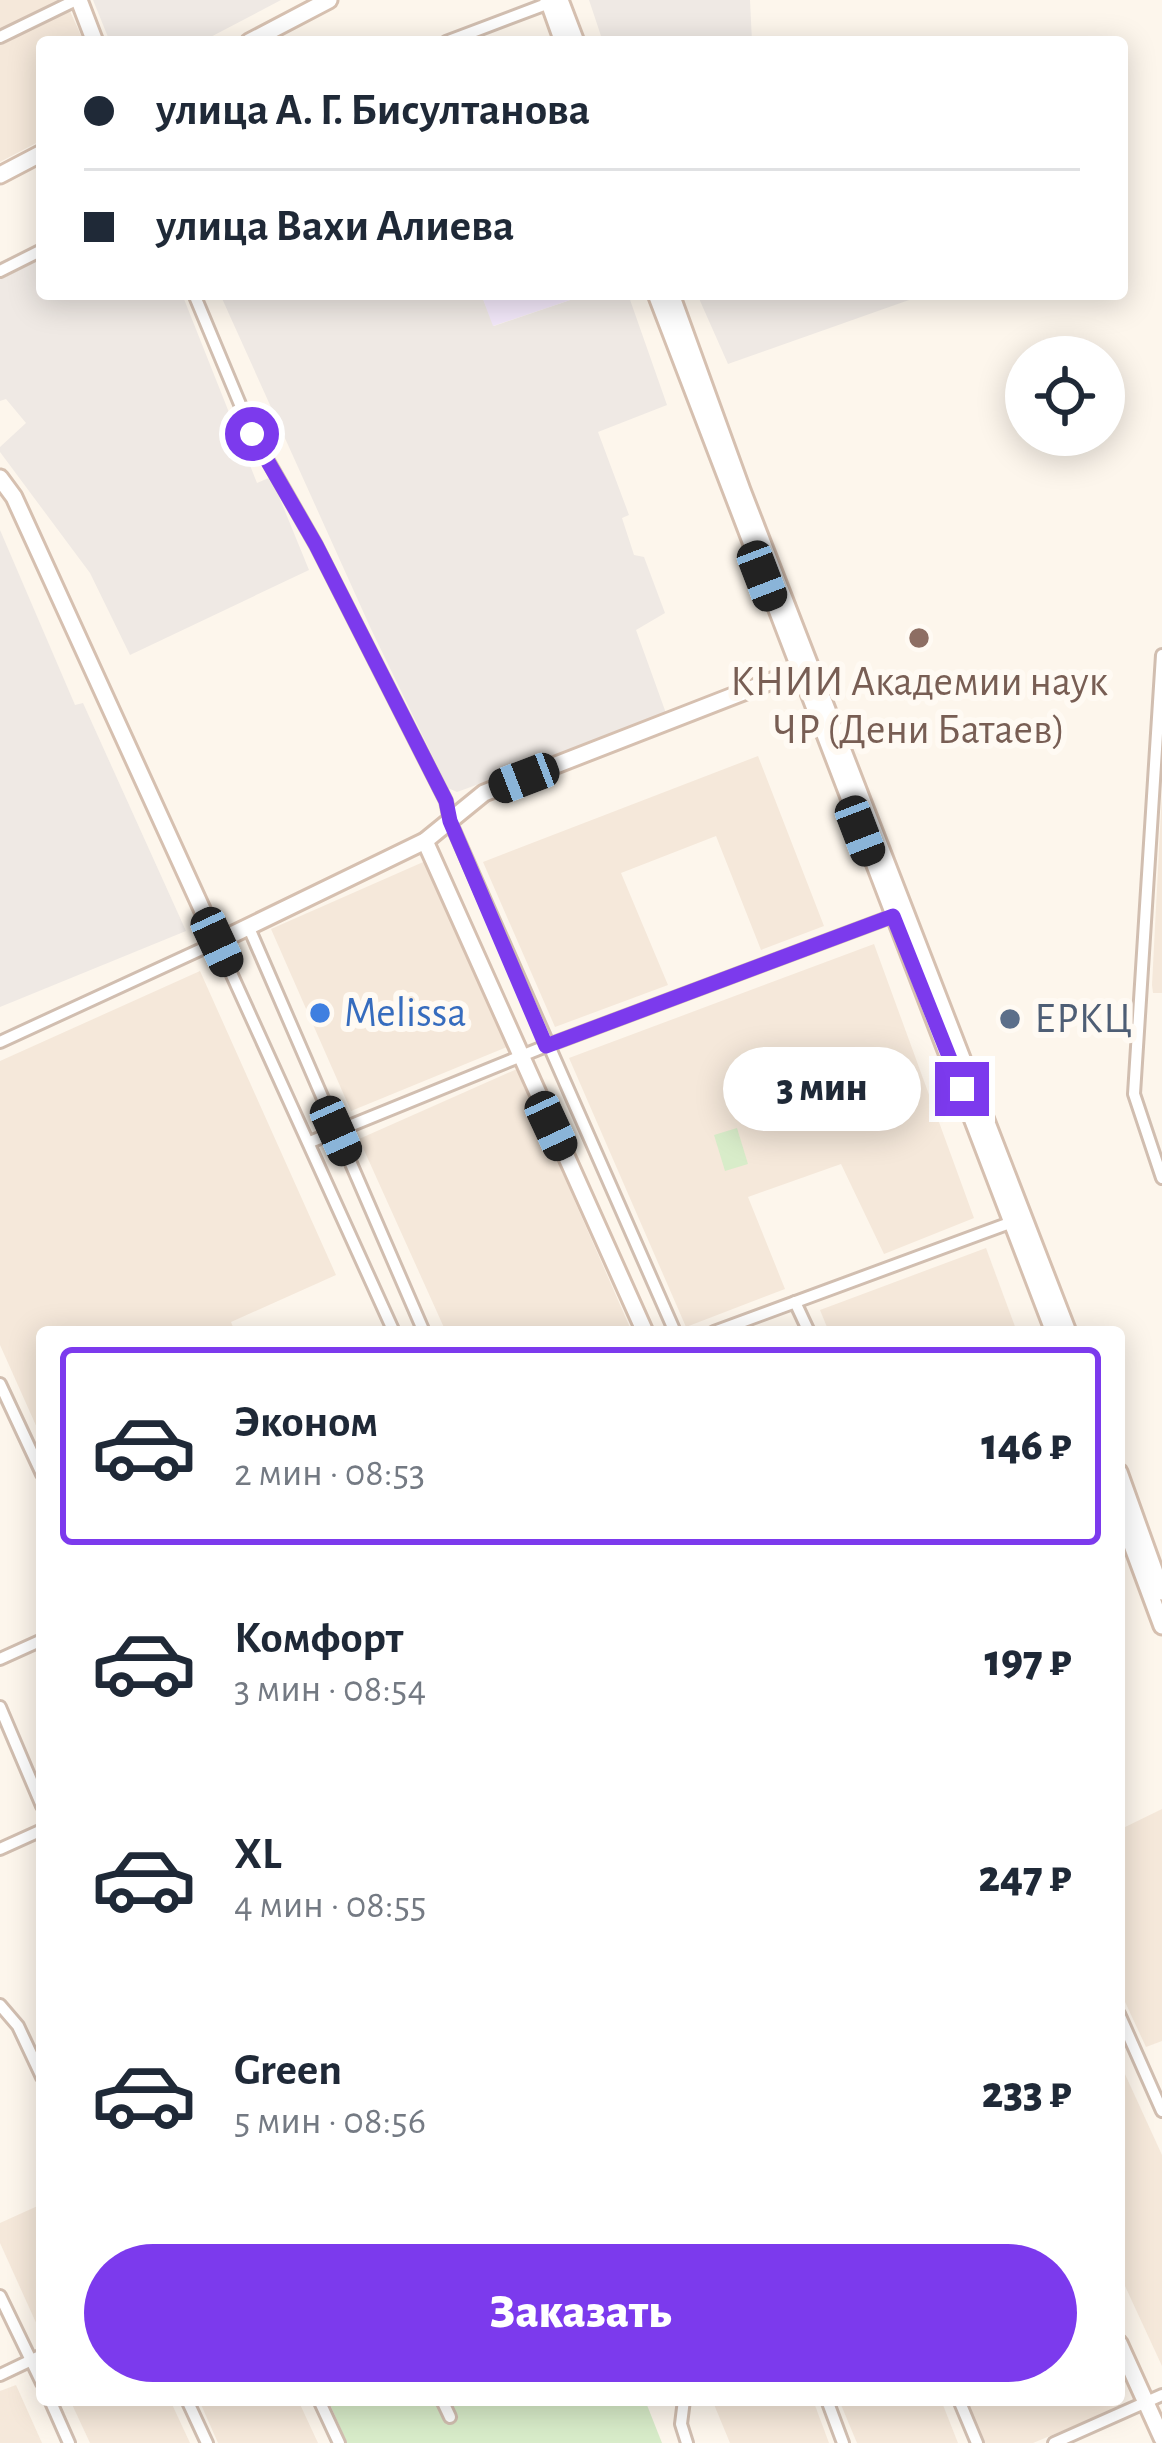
<!DOCTYPE html>
<html lang="ru">
<meta charset="utf-8">
<style>
:root{--surface:#fff;--page:#f2f2f3;--text:#1f2937;--muted:#747a83;--line:#e0e1e3;--accent:#7c3aed}
body{margin:0;font-family:"Alegreya Sans",sans-serif;background:var(--page);color:var(--text);height:100vh;display:flex;flex-direction:column;font-size:45px;white-space:nowrap}
*{box-sizing:border-box;margin:0}
p{font-size:39px;color:var(--muted)}
.icon{flex:none;width:66px;height:66px;fill:none;stroke:currentColor;stroke-width:2;stroke-linecap:round;stroke-linejoin:round}
.map{position:relative;flex:1;overflow:hidden}
.drawer{position:absolute;left:36px;top:1326px;width:1089px;height:1080px;display:flex;flex-direction:column;background:var(--surface);border-radius:12px;box-shadow:0 6px 30px #0003}
.drawer>*{flex:none}
.hud{position:absolute;left:36px;top:36px;width:1092px;height:264px;border-radius:12px;box-shadow:0 6px 30px #0003;display:grid;align-content:center;height:264px;padding:0 48px;background:var(--surface)}
.tools{position:absolute;left:1005px;top:336px;display:grid;gap:24px}
.tools a{display:grid;place-items:center;width:120px;height:120px;border-radius:50%;background:var(--surface);box-shadow:0 6px 30px #0003;font-size:60px}
.end{position:absolute;width:54px;height:54px;margin:-27px;border:15px solid #7c3aed;background:#fff;box-shadow:0 0 0 6px #fff}
.from{border-radius:50%}
.bubble{position:absolute;height:84px;border-radius:42px;background:var(--surface);box-shadow:0 6px 30px #0003;font-size:39px;font-weight:800;line-height:84px;text-align:center}
.car{position:absolute;width:36px;height:72px;margin:-36px -18px;border-radius:15px;box-shadow:0 0 9px 3px #0007;background:linear-gradient(#222 24%,#8ab4d8 0 40%,#222 0 76%,#8ab4d8 0 86%,#222 0)}
.hud b{display:flex;align-items:center;gap:42px;height:114px;font-size:45px}
.hud b+b{border-top:3px solid var(--line)}
.hud i{width:30px;height:30px;background:var(--text)}
ul{padding:21px 0 0;list-style:none}
li{display:flex;align-items:center;gap:36px;height:198px;margin:0 24px 18px;padding:0 24px;border:6px solid transparent;border-radius:12px}
li div{flex:1}
li b{display:block;font-size:45px}
li em{font-style:normal;font-weight:800}
li.on{border-color:var(--accent)}
li>.icon{width:108px;height:108px;stroke-width:1.5}
.button{display:flex;gap:24px;margin-top:auto;padding:24px 48px}
.button a{flex:1;height:138px;border-radius:72px;background:var(--accent);color:#fff;font-size:48px;font-weight:800;line-height:138px;text-align:center}
.map>svg:first-child{display:block}
</style>
<div class="map">
<svg width="1162" height="2443" viewBox="0 0 1162 2443">
<rect width="100%" height="100%" fill="#fdf6ec"/>
<g fill="#f5e8da">
<path d="M 0,0 L 61,0 L 0,30 Z"/>
<path d="M 69,9 L 84,42 L 42,42 L 42,140 L 0,162 L 0,42 Z"/>
<path d="M 758,756 L 824,926 L 761,950 L 716,836 L 621,873 L 668,985 L 555,1027 L 483,862 Z"/>
<path d="M 1162,791 L 1162,993 L 1153,993 L 1152,985 Z"/>
<path d="M 430,859 L 514,1044 L 351,1111 L 271,929 Z"/>
<path d="M 874,944 L 974,1218 L 884,1254 L 841,1164 L 748,1197 L 785,1289 L 686,1327 L 569,1058 Z"/>
<path d="M 200,971 L 336,1275 L 231,1322 L 235,1332 L 42,1332 L 42,1439 L 0,1345 L 0,1061 Z"/>
<path d="M 517,1069 L 632,1332 L 446,1332 L 359,1139 Z"/>
<path d="M 986,1248 L 1017,1332 L 829,1332 L 820,1310 Z"/>
<path d="M 1162,1809 L 1162,2041 L 1146,2047 L 1119,1989 L 1119,1830 Z"/>
<path d="M 1119,2061 L 1162,2155 L 1162,2366 L 1119,2273 Z"/>
<path d="M 42,2204 L 42,2336 L 0,2243 L 0,2223 Z"/>
<path d="M 16,2385 L 42,2443 L 0,2443 L 0,2391 Z"/>
<path d="M 70,2400 L 170,2400 L 190,2443 L 90,2443 Z"/>
<path d="M 199,2400 L 298,2400 L 318,2443 L 218,2443 Z"/>
<path d="M 718,2400 L 813,2400 L 829,2443 L 730,2443 L 713,2402 Z"/>
<path d="M 839,2400 L 941,2400 L 958,2443 L 857,2443 Z"/>
<path d="M 965,2400 L 1117,2400 L 1120,2407 L 1033,2443 L 983,2443 Z"/>
</g>
<g fill="#efe9e4">
<path d="M 93,0 L 281,0 L 201,42 L 110,42 Z"/>
<path d="M 589,0 L 750,0 L 752,42 L 603,42 Z"/>
<path d="M 42,257 L 42,294 L 182,294 L 257,483 L 271,477 L 309,570 L 130,655 L 90,573 L 0,452 L 0,447 L 26,423 L 6,399 L 0,401 L 0,278 Z"/>
<path d="M 220,294 L 481,294 L 494,326 L 588,294 L 628,294 L 667,405 L 598,432 L 629,515 L 622,518 L 634,555 L 644,557 L 665,613 L 636,630 L 667,716 L 457,792 L 448,788 L 371,629 Z"/>
<path d="M 697,294 L 926,294 L 728,364 Z"/>
<path d="M 0,530 L 75,705 L 83,703 L 186,931 L 0,1007 Z"/>
</g>
<path fill="#f3e8fa" d="M 481,294 L 588,294 L 493,326 Z"/>
<g fill="#d8ecc9">
<path d="M 737,1128 L 748,1164 L 725,1171 L 714,1135 Z"/>
<path d="M 328,2400 L 645,2400 L 662,2443 L 347,2443 Z"/>
</g>
<g fill="none" stroke-linecap="round" stroke-linejoin="round">
<g stroke="#d1beb0" stroke-width="16">
<g id="street">
<path d="M 0,37 L 76,0"/>
<path d="M 446,42 L 549,3"/>
<path d="M 0,271 L 42,250"/>
<path d="M 194,294 L 252,433 L 316,545 L 446,801 L 450,821 L 675,1332"/>
<path d="M 1162,655 L 1134,1094 L 1162,1178"/>
<path d="M 249,928 L 424,1332"/>
<path d="M 0,1042 L 217,942 L 394,1332"/>
<path d="M 310,1142 L 546,1046 L 893,916"/>
<path d="M 795,1302 L 809,1332"/>
<path d="M 714,1332 L 1015,1221"/>
<path d="M 0,1384 L 42,1474"/>
<path d="M 0,1659 L 42,1640"/>
<path d="M 0,1707 L 42,1806"/>
<path d="M 0,1849 L 42,1830"/>
<path d="M 0,2005 L 18,2026 L 42,2077"/>
<path d="M 1119,2014 L 1162,2111"/>
<path d="M 0,2296 L 42,2383"/>
<path d="M 0,2375 L 42,2355"/>
<path d="M 50,2400 L 69,2443"/>
<path d="M 187,2400 L 207,2443"/>
<path d="M 319,2400 L 339,2443"/>
<path d="M 442,2400 L 450,2417"/>
<path d="M 684,2400 L 681,2424 L 687,2443"/>
<path d="M 827,2400 L 843,2443"/>
<path d="M 959,2400 L 977,2443"/>
<path d="M 1054,2443 L 1162,2395"/>
</g>
</g>
<g stroke="#d6c0b0" stroke-width="21">
<g id="secondary">
<path d="M 79,0 L 95,42"/>
<path d="M 548,0 L 563,42"/>
<path d="M 560,0 L 576,42"/>
<path d="M 249,42 L 329,0"/>
<path d="M 0,175 L 42,153"/>
<path d="M 656,294 L 1054,1332"/>
<path d="M 671,294 L 742,490 L 1068,1332"/>
<path d="M 0,478 L 14,497 L 217,942 L 425,841 L 484,793 L 810,666"/>
<path d="M 425,841 L 645,1332"/>
<path d="M 1119,1472 L 1162,1592"/>
<path d="M 1119,1510 L 1162,1626"/>
<path d="M 1119,2343 L 1162,2438"/>
</g>
</g>
<use href="#street" stroke="#fff" stroke-width="10"/>
<use href="#secondary" stroke="#fff" stroke-width="15"/>
</g>
<g fill="none" stroke-linecap="round" stroke-linejoin="round">
<path stroke="#7c3aed" stroke-width="15" d="M 252,434 L 316,545 L 446,801 L 450,821 L 546,1046 L 893,916 L 962,1089"/>
</g>
<circle fill="#8d6e63" stroke="#fffaf3" stroke-width="4.5" cx="919" cy="638" r="12"/>
<circle fill="#3f7fe0" stroke="#fffaf3" stroke-width="4.5" cx="320" cy="1013" r="12"/>
<circle fill="#5c6f8a" stroke="#fffaf3" stroke-width="4.5" cx="1010" cy="1019" r="12"/>
<g text-anchor="middle" dominant-baseline="central" stroke-width="12" stroke-linejoin="round" paint-order="stroke">
<g font-size="42" fill="#785e54" stroke="#fffaf3">
<text x="919" y="682">КНИИ Академии наук<tspan x="919" dy="48">ЧР (Дени Батаев)</tspan></text>
</g>
<g font-size="42" fill="#366cbe" stroke="#fffaf3" text-anchor="start">
<text x="344" y="1013">Melissa</text>
</g>
<g font-size="42" fill="#4e5e75" stroke="#fffaf3" text-anchor="start">
<text x="1034" y="1019">ЕРКЦ</text>
</g>
</g>
</svg>
<div class="tools">
<a><svg class="icon" aria-label="locate" viewBox="0 0 24 24"><circle cx="12" cy="12" r="6"/><path d="M12 2v4M12 18v4M2 12h4M18 12h4"/></svg></a>
</div>
<i class="end from" style="left:252px;top:434px"></i>
<i class="end" style="left:962px;top:1089px"></i>
<div class="bubble" style="left:723px;top:1047px;width:198px">3 мин</div>
<i class="car" style="left:762px;top:576px;rotate:159deg"></i>
<i class="car" style="left:524px;top:778px;rotate:249deg"></i>
<i class="car" style="left:860px;top:831px;rotate:159deg"></i>
<i class="car" style="left:217px;top:942px;rotate:155deg"></i>
<i class="car" style="left:551px;top:1126px;rotate:155deg"></i>
<i class="car" style="left:336px;top:1131px;rotate:156deg"></i>
<div class="hud">
<b><i class="from"></i>улица А. Г. Бисултанова</b>
<b><i></i>улица Вахи Алиева</b>
</div>
<section class="drawer">
<ul>
<li class="on"><svg class="icon" aria-label="car" viewBox="0 0 24 24"><path d="M5 17H2v-5l4-1 3-4h7l3 4 3 1v5h-3M9 17h6M6 11h13"/><circle cx="7" cy="17" r="2"/><circle cx="17" cy="17" r="2"/></svg><div><b>Эконом</b><p>2 мин · 08:53</p></div><em>146 ₽</em></li>
<li><svg class="icon" aria-label="car" viewBox="0 0 24 24"><path d="M5 17H2v-5l4-1 3-4h7l3 4 3 1v5h-3M9 17h6M6 11h13"/><circle cx="7" cy="17" r="2"/><circle cx="17" cy="17" r="2"/></svg><div><b>Комфорт</b><p>3 мин · 08:54</p></div><em>197 ₽</em></li>
<li><svg class="icon" aria-label="car" viewBox="0 0 24 24"><path d="M5 17H2v-5l4-1 3-4h7l3 4 3 1v5h-3M9 17h6M6 11h13"/><circle cx="7" cy="17" r="2"/><circle cx="17" cy="17" r="2"/></svg><div><b>XL</b><p>4 мин · 08:55</p></div><em>247 ₽</em></li>
<li><svg class="icon" aria-label="car" viewBox="0 0 24 24"><path d="M5 17H2v-5l4-1 3-4h7l3 4 3 1v5h-3M9 17h6M6 11h13"/><circle cx="7" cy="17" r="2"/><circle cx="17" cy="17" r="2"/></svg><div><b>Green</b><p>5 мин · 08:56</p></div><em>233 ₽</em></li>
</ul>
<div class="button"><a>Заказать</a></div>
</section>
</div>
